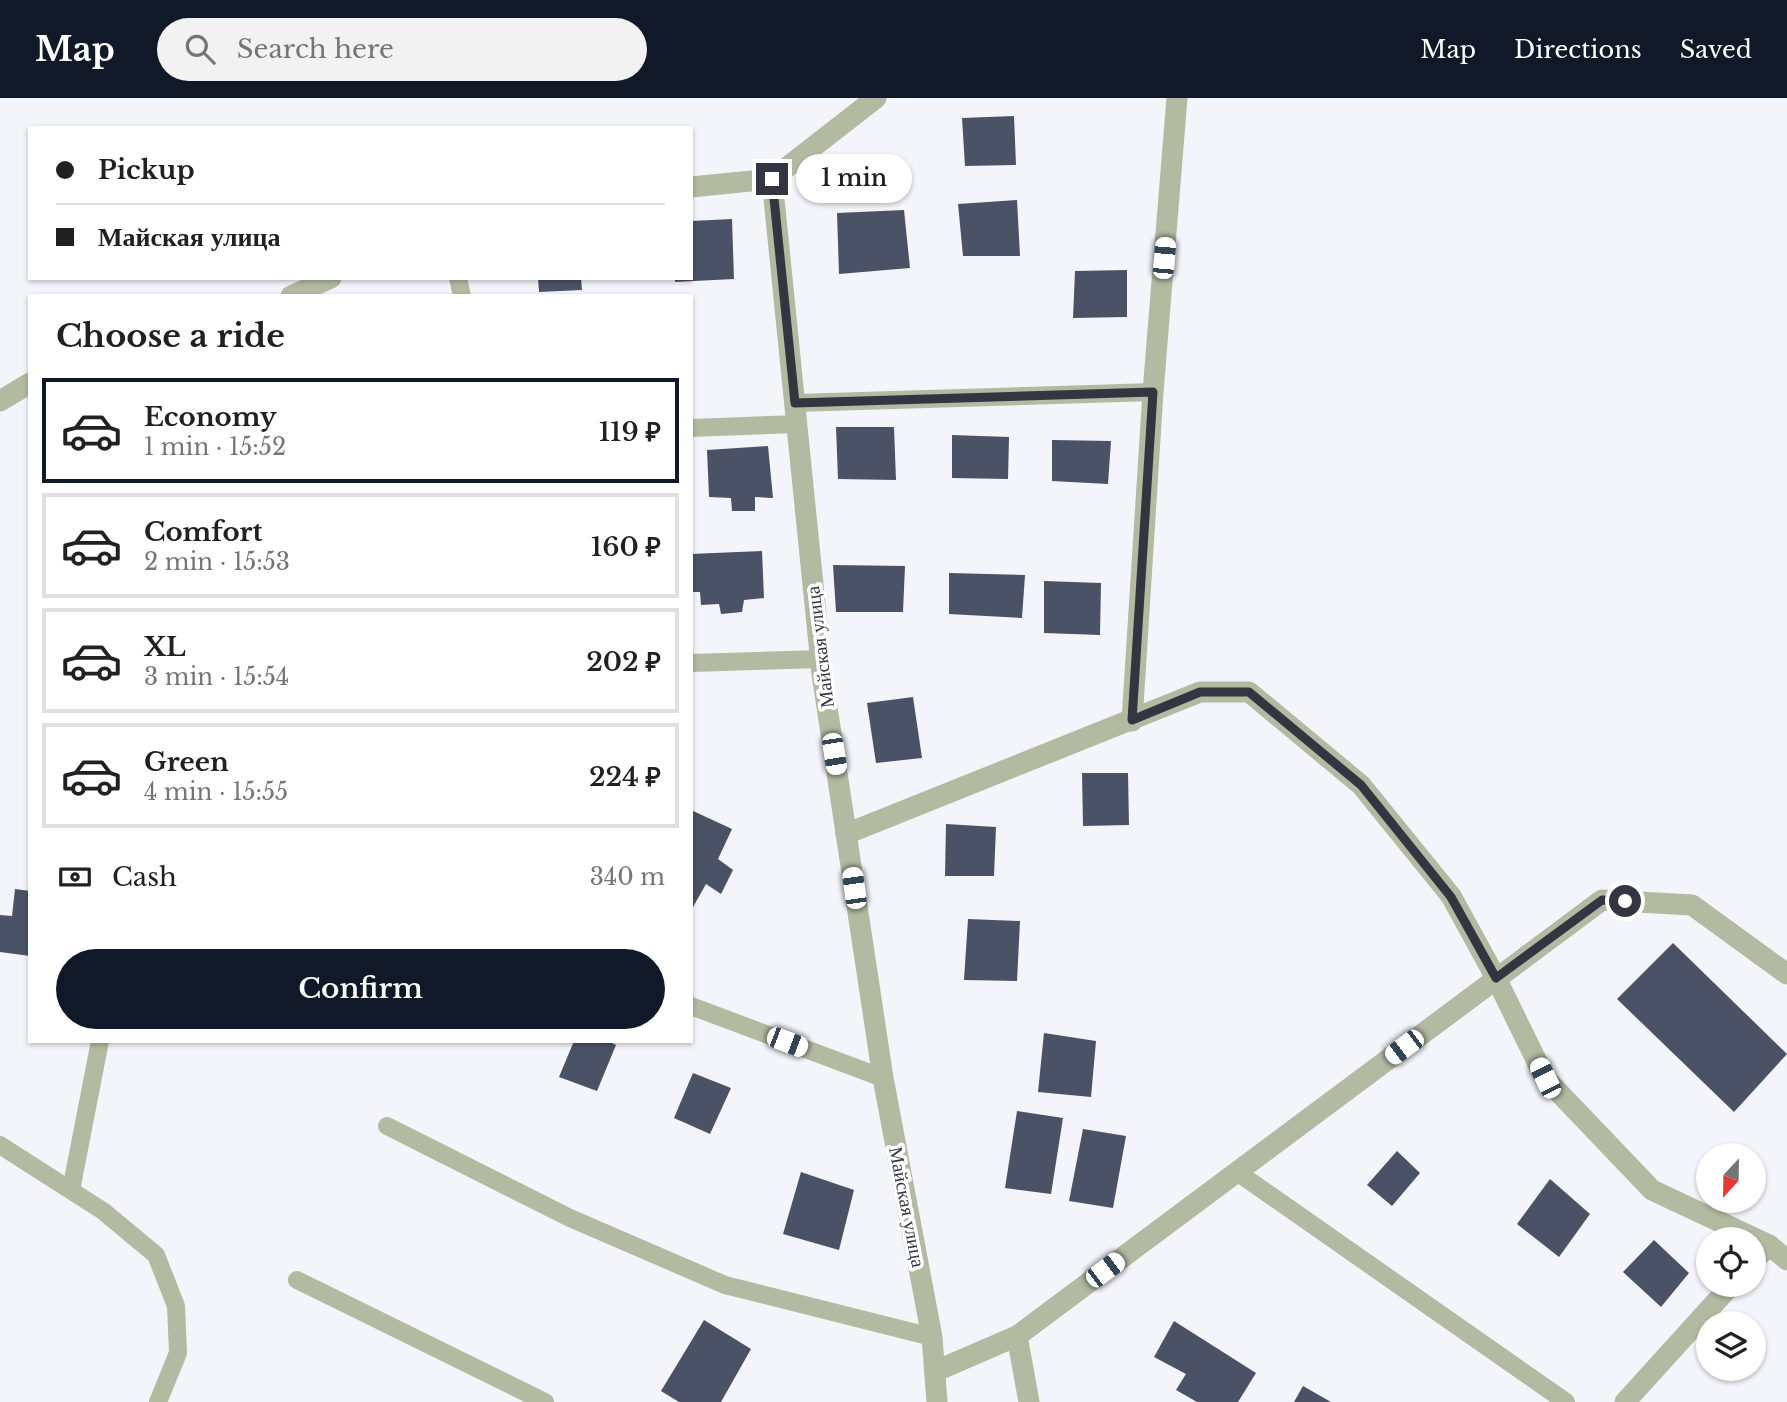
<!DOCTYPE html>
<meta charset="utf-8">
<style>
:root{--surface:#fff;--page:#f2f2f2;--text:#202124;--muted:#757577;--line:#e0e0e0;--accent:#111827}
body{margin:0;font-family:"Libre Baskerville",serif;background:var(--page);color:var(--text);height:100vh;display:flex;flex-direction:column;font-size:26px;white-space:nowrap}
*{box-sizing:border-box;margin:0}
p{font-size:23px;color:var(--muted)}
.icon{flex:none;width:38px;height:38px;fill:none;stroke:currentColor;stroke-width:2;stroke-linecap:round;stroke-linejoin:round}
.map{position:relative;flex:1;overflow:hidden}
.side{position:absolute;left:28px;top:196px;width:665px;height:749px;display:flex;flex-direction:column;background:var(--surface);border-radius:0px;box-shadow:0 2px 5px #0004}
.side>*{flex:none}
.top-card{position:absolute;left:28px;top:28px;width:665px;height:154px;border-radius:0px;box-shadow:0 2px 5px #0004;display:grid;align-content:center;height:154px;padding:0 28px;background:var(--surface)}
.needle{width:46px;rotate:202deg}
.buttons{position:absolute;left:1696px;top:1045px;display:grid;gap:14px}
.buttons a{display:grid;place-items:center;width:70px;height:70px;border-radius:50%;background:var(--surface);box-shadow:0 2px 5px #0004;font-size:35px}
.end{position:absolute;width:32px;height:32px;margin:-16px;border:9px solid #333640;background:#fff;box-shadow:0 0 0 4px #fff}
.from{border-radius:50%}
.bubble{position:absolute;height:49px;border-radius:24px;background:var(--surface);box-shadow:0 2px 5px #0004;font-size:23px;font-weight:600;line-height:49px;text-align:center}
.car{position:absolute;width:21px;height:42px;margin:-21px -10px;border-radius:9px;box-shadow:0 0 5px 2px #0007;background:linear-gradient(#fff 24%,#345 0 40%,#fff 0 76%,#345 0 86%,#fff 0)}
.top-card b{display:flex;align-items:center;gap:24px;height:66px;font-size:26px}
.top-card b+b{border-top:2px solid var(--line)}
.top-card i{width:18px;height:18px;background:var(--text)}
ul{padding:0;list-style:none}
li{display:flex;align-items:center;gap:21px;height:105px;margin:0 14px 10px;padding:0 14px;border:4px solid var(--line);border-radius:0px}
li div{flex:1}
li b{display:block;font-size:26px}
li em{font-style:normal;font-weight:600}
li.current{border-color:var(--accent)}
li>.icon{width:63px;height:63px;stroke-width:1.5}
h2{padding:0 28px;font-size:32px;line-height:84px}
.pay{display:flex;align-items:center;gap:18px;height:77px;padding:0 28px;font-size:26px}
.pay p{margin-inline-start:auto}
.action{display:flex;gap:14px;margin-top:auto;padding:14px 28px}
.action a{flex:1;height:80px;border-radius:42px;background:var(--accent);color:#fff;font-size:28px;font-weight:600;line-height:80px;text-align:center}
header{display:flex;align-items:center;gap:42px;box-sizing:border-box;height:98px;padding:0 35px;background:var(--accent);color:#fff}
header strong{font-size:33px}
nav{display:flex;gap:38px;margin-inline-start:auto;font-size:24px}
.search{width:490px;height:63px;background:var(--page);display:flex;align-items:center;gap:18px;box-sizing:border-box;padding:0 24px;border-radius:38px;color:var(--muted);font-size:26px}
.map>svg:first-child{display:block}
</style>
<header>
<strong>Map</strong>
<div class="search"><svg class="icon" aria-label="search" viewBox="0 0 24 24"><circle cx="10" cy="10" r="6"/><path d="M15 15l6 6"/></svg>Search here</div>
<nav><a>Map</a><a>Directions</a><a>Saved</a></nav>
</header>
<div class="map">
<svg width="1787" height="1304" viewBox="0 0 1787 1304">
<rect width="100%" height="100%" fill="#f3f5fa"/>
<g fill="#4b5266">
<path d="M 1014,18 L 1016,67 L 965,68 L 962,20 Z"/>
<path d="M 1017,102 L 1020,158 L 963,158 L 958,106 Z"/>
<path d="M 904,112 L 910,170 L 839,176 L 837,115 Z"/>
<path d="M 732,121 L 734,181 L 675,184 L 675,180 L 691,180 L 691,123 Z"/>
<path d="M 1127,172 L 1127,219 L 1073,220 L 1075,173 Z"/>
<path d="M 538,180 L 581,180 L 582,192 L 539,194 Z"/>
<path d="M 836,329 L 894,329 L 896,382 L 838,381 Z"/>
<path d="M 952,337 L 1009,339 L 1008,381 L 952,380 Z"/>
<path d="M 1052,342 L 1111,343 L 1108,386 L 1052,383 Z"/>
<path d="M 768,348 L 773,400 L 755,399 L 755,413 L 732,413 L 731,400 L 709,399 L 707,352 Z"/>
<path d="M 762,453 L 764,500 L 744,502 L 742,514 L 721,516 L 719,506 L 701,507 L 700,494 L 691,494 L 691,456 Z"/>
<path d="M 833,467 L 905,468 L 903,514 L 836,514 Z"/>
<path d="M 949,475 L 1025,477 L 1022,520 L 949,516 Z"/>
<path d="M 1044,483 L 1101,485 L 1100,537 L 1044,535 Z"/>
<path d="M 913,599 L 922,660 L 876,665 L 867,605 Z"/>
<path d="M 1082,675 L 1128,675 L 1129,727 L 1083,728 Z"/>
<path d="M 691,712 L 732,731 L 718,761 L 733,772 L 721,796 L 706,786 L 693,809 L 691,808 Z"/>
<path d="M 946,726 L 996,729 L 994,778 L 945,778 Z"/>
<path d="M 15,791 L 30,793 L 30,858 L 0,854 L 0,817 L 12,818 Z"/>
<path d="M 968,821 L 1020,823 L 1017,883 L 964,882 Z"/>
<path d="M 1673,845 L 1787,956 L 1734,1014 L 1617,901 Z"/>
<path d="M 1044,935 L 1096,943 L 1091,999 L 1038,994 Z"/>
<path d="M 574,943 L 608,943 L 616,947 L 597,993 L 559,979 Z"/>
<path d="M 693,975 L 731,990 L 710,1036 L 674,1020 Z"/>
<path d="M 1017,1013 L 1063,1020 L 1051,1096 L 1005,1090 Z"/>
<path d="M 1083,1031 L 1126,1038 L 1113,1110 L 1069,1103 Z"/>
<path d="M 1397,1053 L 1420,1075 L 1392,1108 L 1367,1087 Z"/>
<path d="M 801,1074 L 854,1092 L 839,1152 L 783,1136 Z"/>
<path d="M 1550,1081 L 1590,1116 L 1559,1159 L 1517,1126 Z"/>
<path d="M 1654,1142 L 1689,1175 L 1661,1209 L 1623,1174 Z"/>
<path d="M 704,1222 L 751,1251 L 721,1304 L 679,1304 L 661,1293 Z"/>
<path d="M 1174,1223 L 1256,1275 L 1238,1304 L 1197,1304 L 1176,1292 L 1186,1276 L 1154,1259 Z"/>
<path d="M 1303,1288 L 1331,1304 L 1294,1304 Z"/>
</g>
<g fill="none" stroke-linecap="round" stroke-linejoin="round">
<g stroke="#b2baa1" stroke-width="18">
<path d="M 458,180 L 462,198"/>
<path d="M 795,305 L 1153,294"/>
<path d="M 691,330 L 797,326"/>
<path d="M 691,565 L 821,561"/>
<path d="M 691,908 L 883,980"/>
<path d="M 387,1028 L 570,1120 L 725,1187 L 932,1239"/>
<path d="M 0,1047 L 103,1113 L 156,1157 L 176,1208 L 178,1255 L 158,1304"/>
<path d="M 1237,1074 L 1566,1304"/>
<path d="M 71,1092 L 100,943"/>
<path d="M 297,1182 L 545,1304"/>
</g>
<g stroke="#b2baa1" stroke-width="21">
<path d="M 772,81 L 822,576 L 883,980 L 932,1239 L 937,1304"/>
<path d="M 691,89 L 772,81 L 876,0"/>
<path d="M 291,198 L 331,180"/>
<path d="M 0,303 L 30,285"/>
<path d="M 1132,623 L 1153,294 L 1177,0"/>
<path d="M 846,736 L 1200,594 L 1249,594 L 1361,687 L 1451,798 L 1496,880 L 1545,980 L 1652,1092 L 1769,1147 L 1787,1162"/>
<path d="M 1754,1163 L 1769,1147"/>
<path d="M 1017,1238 L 1029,1304"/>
<path d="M 936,1273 L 1017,1238 L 1602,802 L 1692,807 L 1787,876"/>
<path d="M 1625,1304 L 1732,1186"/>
</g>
</g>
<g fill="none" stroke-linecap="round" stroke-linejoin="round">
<path stroke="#333640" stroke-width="9" d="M 772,81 L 795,305 L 1153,294 L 1132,622 L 1200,594 L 1249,594 L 1361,687 L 1451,799 L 1496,880 L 1602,802 L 1625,803"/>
</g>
<g text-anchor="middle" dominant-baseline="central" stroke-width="7" stroke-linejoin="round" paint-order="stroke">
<g font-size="19" fill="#333640" stroke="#fff">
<text transform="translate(820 549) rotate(-97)">Майская улица</text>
<text transform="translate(907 1109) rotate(79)">Майская улица</text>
</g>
</g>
</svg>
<div class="buttons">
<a><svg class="needle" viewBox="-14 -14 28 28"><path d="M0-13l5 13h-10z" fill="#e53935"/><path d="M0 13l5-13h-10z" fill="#757577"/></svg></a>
<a><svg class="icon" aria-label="locate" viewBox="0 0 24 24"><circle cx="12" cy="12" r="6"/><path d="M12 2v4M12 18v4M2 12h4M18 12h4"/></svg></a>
<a><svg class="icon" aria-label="layers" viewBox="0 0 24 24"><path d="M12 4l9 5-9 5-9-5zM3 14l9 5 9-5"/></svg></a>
</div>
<i class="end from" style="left:1625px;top:803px"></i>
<i class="end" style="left:772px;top:81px"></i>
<div class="bubble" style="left:796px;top:56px;width:116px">1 min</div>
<i class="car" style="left:1164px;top:160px;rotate:5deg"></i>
<i class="car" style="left:834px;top:656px;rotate:171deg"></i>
<i class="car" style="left:854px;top:790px;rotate:352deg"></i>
<i class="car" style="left:787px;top:944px;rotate:111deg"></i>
<i class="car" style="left:1404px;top:949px;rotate:233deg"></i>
<i class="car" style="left:1545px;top:980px;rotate:334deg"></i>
<i class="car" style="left:1105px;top:1172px;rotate:53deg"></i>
<div class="top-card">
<b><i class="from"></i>Pickup</b>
<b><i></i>Майская улица</b>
</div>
<section class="side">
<h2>Choose a ride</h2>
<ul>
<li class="current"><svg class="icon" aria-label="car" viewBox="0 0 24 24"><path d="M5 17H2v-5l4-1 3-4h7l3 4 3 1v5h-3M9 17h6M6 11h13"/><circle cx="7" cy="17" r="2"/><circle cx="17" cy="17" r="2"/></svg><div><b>Economy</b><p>1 min · 15:52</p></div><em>119 ₽</em></li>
<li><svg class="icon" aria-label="car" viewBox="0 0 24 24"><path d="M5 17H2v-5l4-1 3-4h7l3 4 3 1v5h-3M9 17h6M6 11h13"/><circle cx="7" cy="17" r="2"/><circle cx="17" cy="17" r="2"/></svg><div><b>Comfort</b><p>2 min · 15:53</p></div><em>160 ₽</em></li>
<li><svg class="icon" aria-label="car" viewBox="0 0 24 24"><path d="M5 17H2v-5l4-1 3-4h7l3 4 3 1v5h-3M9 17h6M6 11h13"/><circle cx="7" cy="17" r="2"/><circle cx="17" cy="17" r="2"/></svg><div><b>XL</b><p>3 min · 15:54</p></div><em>202 ₽</em></li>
<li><svg class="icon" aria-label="car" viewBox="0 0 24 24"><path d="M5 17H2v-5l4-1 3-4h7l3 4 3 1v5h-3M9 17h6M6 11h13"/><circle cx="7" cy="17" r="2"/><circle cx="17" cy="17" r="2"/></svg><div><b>Green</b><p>4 min · 15:55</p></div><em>224 ₽</em></li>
</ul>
<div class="pay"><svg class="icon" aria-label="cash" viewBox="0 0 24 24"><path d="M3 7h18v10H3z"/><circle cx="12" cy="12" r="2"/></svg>Cash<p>340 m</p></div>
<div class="action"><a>Confirm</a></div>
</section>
</div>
